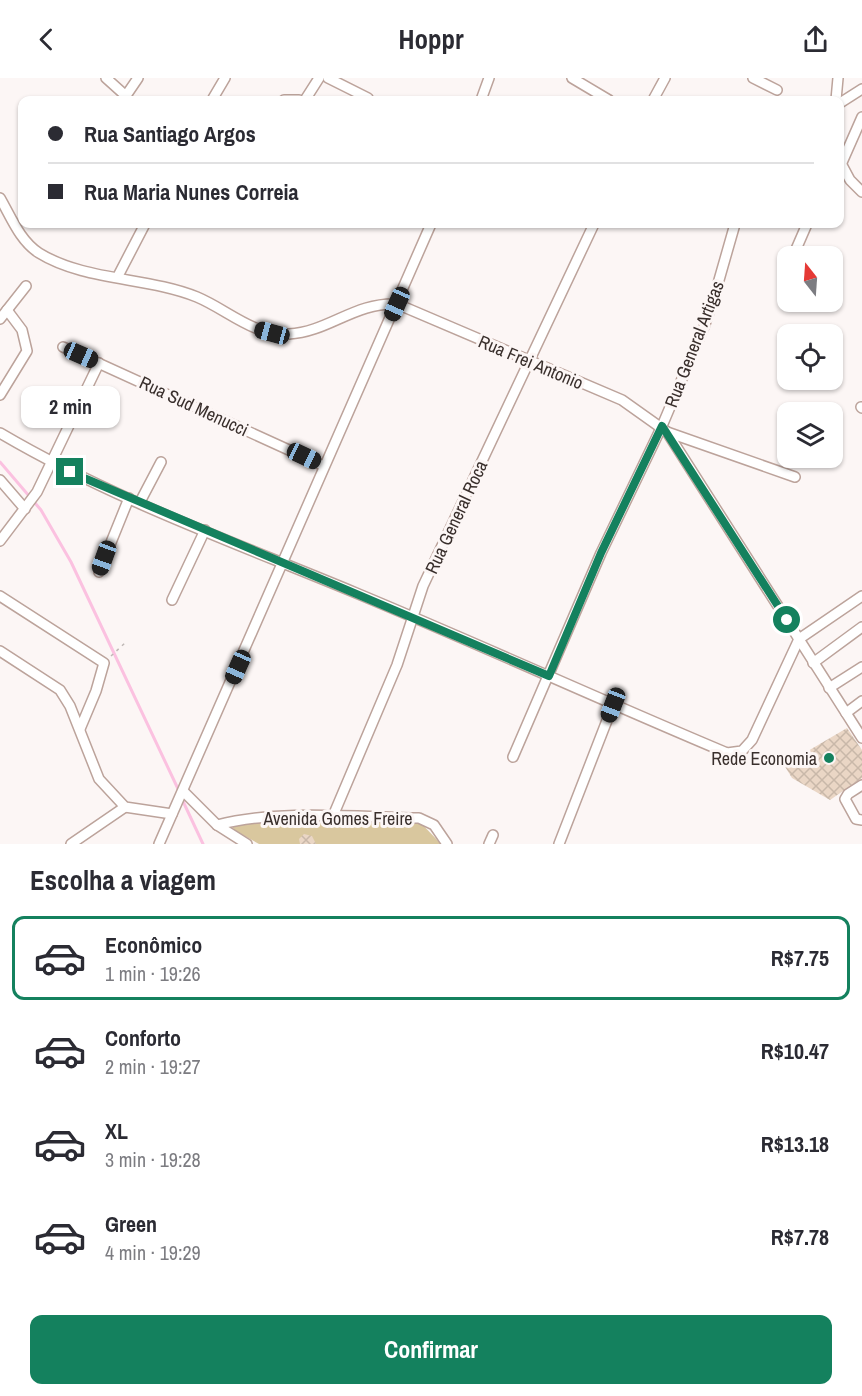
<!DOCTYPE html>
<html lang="pt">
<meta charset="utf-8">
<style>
:root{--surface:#fff;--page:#f7f7f7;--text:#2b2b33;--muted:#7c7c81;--line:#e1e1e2;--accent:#14815e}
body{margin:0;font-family:"Archivo Narrow",sans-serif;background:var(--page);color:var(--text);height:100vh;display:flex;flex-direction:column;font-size:22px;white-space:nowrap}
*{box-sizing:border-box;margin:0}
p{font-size:20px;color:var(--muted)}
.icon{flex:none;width:33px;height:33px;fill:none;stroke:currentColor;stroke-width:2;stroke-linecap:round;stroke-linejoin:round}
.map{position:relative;height:766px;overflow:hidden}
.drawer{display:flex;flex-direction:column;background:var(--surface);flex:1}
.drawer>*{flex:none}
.hud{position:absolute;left:18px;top:18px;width:826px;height:132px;border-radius:12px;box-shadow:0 2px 4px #0004;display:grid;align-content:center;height:132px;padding:0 30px;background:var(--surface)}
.needle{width:39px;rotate:343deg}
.buttons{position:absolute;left:777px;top:168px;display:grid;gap:12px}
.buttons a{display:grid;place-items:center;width:66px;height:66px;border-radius:12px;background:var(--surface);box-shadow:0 2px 4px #0004;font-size:30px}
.end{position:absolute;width:27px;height:27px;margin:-14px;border:8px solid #14815e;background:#fff;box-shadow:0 0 0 3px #fff}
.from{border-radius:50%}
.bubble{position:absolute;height:42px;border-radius:12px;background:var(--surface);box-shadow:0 2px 4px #0004;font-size:20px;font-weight:700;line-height:42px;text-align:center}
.car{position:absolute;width:18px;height:36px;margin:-18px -9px;border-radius:8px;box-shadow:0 0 4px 2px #0007;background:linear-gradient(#222 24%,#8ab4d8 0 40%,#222 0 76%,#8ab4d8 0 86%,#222 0)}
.hud b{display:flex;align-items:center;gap:21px;height:57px;font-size:22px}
.hud b+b{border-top:2px solid var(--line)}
.hud i{width:15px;height:15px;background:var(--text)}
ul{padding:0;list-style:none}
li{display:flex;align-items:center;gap:18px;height:84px;margin:0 12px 9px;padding:0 18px;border:3px solid transparent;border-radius:12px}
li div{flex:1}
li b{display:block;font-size:22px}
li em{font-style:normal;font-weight:700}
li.active{border-color:var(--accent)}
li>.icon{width:54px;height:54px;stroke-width:1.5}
h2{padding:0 30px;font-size:27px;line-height:72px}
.action{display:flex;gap:12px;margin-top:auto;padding:12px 30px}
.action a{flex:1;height:69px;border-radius:12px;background:var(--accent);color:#fff;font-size:24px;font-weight:700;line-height:69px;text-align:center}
header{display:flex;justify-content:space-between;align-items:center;height:78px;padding:0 30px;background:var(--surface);font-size:27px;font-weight:700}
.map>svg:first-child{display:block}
</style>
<header><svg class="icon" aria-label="back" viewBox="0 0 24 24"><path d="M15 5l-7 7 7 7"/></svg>Hoppr<svg class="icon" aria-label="share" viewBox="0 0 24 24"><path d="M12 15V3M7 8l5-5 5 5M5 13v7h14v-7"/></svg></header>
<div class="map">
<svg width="862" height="766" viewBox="0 0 862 766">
<defs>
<pattern id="building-cross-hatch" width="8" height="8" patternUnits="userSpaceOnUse" patternTransform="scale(1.5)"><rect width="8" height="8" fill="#ead6c5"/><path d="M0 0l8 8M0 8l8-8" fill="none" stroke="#c9b8a9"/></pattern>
</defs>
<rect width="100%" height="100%" fill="#fcf6f5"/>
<path fill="#d9c79e" d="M 379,741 L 419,743 L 441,766 L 259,766 L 234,752 L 232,748 L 249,743 Z"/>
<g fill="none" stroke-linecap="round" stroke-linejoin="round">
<g stroke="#fbc1e0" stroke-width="3">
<path d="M 0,384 L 41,432 L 71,484 L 179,713"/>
<path d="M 181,719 L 203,766"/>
</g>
</g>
<g fill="url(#building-cross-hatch)">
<path d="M 847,650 L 862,672 L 862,700 L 830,722 L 792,700 L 784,687 Z"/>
<path d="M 304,756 L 312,758 L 316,766 L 300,766 L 299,761 Z"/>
</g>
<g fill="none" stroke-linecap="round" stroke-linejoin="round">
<g stroke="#bca39b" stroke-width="12">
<g id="minor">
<path d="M 106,0 L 126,18"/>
<path d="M 328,0 L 368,20"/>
<path d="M 572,0 L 609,22"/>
<path d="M 753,0 L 777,12"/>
<path d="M 123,22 L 138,0"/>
<path d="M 212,22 L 225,0"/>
<path d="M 284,22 L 299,22"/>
<path d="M 305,22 L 319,0"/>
<path d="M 481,22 L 489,0"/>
<path d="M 653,22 L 665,0"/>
<path d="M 836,22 L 838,0"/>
<path d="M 840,25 L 862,11"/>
<path d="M 842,87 L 850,102 L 862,114"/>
<path d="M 840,89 L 862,39"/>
<path d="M 0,120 C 11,139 20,163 39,175 C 84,203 148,199 197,219 C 228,232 253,258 289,256 C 328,254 355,224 397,226 L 622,322 L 667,354 L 862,660"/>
<path d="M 794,176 L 807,146"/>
<path d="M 118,198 L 145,146"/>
<path d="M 0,241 L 26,208"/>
<path d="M 63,269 L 324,388"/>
<path d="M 0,317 L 27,273 L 22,252 L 7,232"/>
<path d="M 861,329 L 862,330"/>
<path d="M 667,354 L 795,399"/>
<path d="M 0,355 C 112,421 236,465 356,515 C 481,567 603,623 727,675 L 742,673 L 752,662 L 799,561 L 862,518"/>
<path d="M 0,402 L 25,431"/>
<path d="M 140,424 L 161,384"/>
<path d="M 0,463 L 37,414 L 99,285"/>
<path d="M 99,494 L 129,420"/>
<path d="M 0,518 L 104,585 L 96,613 L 80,651"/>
<path d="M 172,522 L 205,452"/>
<path d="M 0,573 L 60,612 L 70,628 L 99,701 L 125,729 L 172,736"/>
<path d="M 813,585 L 862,549"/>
<path d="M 829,610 L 862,589"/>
<path d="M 846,635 L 862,623"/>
<path d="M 513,679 L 601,475 L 662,348 L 704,249 L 713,223 L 735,146"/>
<path d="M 862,707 L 848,716 L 845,721 L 856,741 L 862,742"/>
<path d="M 184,714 L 217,747 L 247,766"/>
<path d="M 333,738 L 397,587 L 423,508 L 594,146"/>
<path d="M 217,747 C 279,731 356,739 419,740 L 434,747 L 447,766"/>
<path d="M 71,766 L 125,729"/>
<path d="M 159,766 L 431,146"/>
<path d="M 489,766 L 493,757"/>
<path d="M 559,766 L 613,627"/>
</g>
</g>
<path stroke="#bfb8b6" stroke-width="1.5" stroke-dasharray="3 4.5" stroke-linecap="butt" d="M 111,578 L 126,564"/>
<use href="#minor" stroke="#fff" stroke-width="9"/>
</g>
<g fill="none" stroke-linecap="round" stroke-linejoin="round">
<path stroke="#14815e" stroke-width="8" d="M 70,394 L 549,598 L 601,475 L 662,348 L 787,542"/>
</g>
<circle fill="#14815e" stroke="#fcf6f5" stroke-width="2" cx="829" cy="680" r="6"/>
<g text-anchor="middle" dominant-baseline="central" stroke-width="6" stroke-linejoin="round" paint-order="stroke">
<g font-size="18" fill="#392f2c" stroke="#fcf6f5">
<text transform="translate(694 266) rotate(-69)">Rua General Artigas</text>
<text transform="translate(531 284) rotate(23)">Rua Frei Antonio</text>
<text transform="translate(194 328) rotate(25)">Rua Sud Menucci</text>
<text transform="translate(456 439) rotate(-65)">Rua General Roca</text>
<text x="338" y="740">Avenida Gomes Freire</text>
</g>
<g font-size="18" fill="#392f2c" stroke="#fcf6f5" text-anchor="end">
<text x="817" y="680">Rede Economia</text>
</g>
</g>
</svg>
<div class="buttons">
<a><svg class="needle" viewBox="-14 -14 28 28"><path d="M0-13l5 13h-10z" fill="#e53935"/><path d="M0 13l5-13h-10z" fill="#7c7c81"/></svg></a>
<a><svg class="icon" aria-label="locate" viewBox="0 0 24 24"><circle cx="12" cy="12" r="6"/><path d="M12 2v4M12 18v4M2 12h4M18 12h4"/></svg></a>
<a><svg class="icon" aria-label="layers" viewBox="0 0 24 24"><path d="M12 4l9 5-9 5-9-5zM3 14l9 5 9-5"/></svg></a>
</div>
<i class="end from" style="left:787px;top:542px"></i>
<i class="end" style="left:70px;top:394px"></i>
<div class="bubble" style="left:21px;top:308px;width:99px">2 min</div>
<i class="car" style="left:397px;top:226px;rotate:204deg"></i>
<i class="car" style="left:272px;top:255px;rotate:285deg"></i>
<i class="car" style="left:81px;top:277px;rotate:114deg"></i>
<i class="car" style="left:304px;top:378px;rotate:115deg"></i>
<i class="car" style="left:104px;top:480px;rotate:200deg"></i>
<i class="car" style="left:238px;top:589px;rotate:204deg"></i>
<i class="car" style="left:613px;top:627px;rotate:201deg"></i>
<div class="hud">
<b><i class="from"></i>Rua Santiago Argos</b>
<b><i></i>Rua Maria Nunes Correia</b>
</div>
</div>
<section class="drawer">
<h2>Escolha a viagem</h2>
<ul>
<li class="active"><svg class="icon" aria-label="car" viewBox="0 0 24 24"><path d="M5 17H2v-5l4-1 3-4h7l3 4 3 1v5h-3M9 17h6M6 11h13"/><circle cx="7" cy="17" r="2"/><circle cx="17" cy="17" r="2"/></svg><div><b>Econômico</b><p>1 min · 19:26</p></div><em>R$7.75</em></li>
<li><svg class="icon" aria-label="car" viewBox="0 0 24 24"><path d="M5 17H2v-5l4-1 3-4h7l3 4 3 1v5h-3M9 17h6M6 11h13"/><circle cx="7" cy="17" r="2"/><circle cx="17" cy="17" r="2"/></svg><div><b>Conforto</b><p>2 min · 19:27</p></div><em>R$10.47</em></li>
<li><svg class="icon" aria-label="car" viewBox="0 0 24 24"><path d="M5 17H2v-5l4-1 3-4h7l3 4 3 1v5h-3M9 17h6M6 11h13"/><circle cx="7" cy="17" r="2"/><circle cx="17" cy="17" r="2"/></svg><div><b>XL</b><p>3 min · 19:28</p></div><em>R$13.18</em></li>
<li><svg class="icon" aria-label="car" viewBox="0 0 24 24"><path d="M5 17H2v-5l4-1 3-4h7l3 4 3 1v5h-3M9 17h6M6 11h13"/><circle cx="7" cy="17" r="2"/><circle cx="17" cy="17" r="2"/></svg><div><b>Green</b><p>4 min · 19:29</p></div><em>R$7.78</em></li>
</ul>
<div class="action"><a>Confirmar</a></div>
</section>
